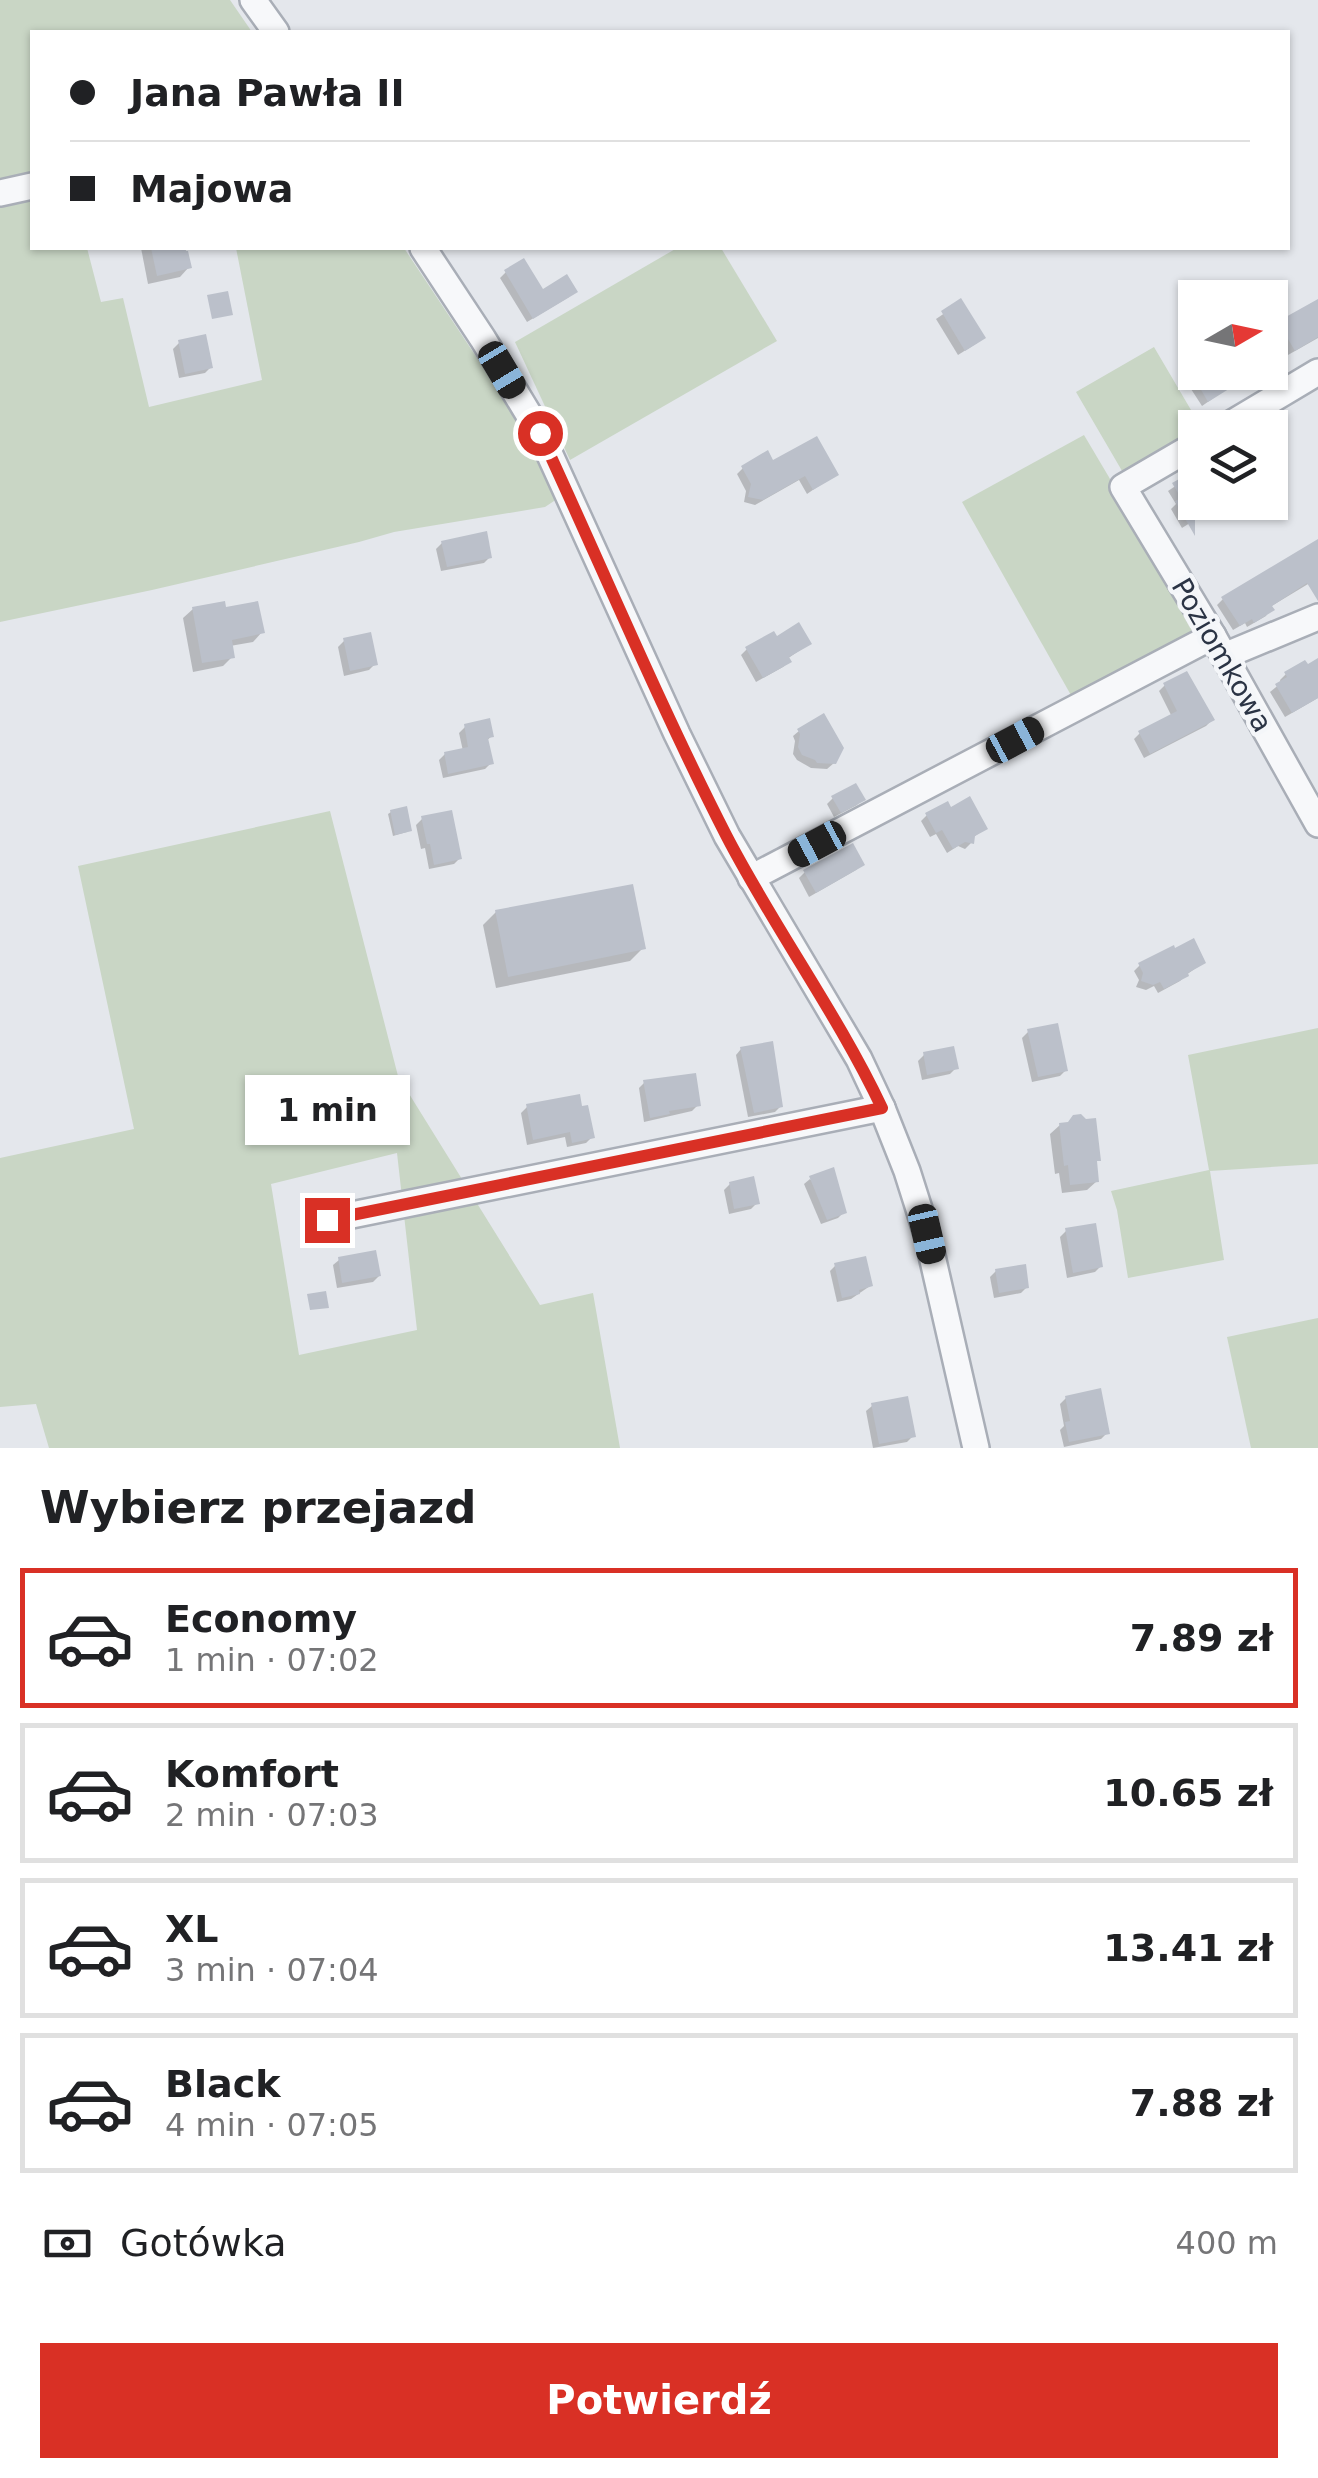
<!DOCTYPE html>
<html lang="pl">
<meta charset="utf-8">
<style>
:root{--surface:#fff;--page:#f6f6f6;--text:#202124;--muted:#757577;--line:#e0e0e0;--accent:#d93025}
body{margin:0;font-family:"DejaVu Sans",sans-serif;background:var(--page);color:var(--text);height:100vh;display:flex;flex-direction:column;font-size:38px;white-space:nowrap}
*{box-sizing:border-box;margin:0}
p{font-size:32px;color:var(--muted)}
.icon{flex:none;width:55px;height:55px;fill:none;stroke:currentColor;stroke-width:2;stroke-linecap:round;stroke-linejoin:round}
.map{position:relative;height:1448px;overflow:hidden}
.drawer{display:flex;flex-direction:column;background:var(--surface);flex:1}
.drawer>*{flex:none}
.banner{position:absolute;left:30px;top:30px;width:1260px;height:220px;border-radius:0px;box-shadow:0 2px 8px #0004;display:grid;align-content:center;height:220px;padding:0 40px;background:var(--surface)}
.needle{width:65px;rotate:81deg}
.tools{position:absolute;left:1178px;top:280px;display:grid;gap:20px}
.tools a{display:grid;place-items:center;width:110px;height:110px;border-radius:0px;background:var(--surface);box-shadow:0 2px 8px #0004;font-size:50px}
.end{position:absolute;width:45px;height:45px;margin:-22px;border:12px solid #d93025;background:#fff;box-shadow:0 0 0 5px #fff}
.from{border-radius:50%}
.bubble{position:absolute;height:70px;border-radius:0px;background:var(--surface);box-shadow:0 2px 8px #0004;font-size:32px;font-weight:700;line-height:70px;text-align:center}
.car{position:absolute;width:30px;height:60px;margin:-30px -15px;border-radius:12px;box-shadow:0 0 8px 2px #0007;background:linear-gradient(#222 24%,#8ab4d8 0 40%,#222 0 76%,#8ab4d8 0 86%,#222 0)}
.banner b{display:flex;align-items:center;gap:35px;height:95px;font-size:38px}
.banner b+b{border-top:2px solid var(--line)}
.banner i{width:25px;height:25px;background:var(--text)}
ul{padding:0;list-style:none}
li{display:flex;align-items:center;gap:30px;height:140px;margin:0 20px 15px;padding:0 20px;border:5px solid var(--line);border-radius:0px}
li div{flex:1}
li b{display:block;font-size:38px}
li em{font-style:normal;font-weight:700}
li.on{border-color:var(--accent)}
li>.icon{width:90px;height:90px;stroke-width:1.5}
h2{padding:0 40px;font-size:45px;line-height:120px}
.pay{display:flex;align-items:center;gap:25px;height:110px;padding:0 40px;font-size:38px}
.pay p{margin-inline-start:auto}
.action{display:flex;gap:20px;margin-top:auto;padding:20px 40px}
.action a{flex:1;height:115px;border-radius:0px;background:var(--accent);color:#fff;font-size:40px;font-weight:700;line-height:115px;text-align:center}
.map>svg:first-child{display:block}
</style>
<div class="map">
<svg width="1318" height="1448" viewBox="0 0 1318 1448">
<rect width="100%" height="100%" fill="#e4e7ec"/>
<g fill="#c9d6c5" fill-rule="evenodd">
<path d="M 0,0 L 230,0 L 252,32 L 32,32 L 32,174 L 0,180 Z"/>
<path d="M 32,198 L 32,248 L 87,248 L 101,302 L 123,298 L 149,407 L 262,380 L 236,248 L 404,248 L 501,394 L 557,499 L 545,507 L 394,532 L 359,542 L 152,590 L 0,622 L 0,205 Z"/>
<path d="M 677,248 L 721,248 L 777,341 L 570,460 L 515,342 Z"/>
<path d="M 1154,347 L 1201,427 L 1195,428 L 1195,435 L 1125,476 L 1076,392 Z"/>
<path d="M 1084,435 L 1193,619 L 1191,634 L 1072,697 L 962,502 Z"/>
<path d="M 330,811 L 398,1076 L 540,1305 L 593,1293 L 620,1448 L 49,1448 L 36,1404 L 0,1407 L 0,1158 L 134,1129 L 78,866 ZM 397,1153 L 417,1330 L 299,1355 L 271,1184 Z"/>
<path d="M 1318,1028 L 1318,1164 L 1210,1171 L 1224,1260 L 1128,1278 L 1117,1210 L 1111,1191 L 1209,1170 L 1188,1055 Z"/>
<path d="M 1318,1318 L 1318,1448 L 1251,1448 L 1227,1337 Z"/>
</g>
<g fill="#0003">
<path d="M 141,248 L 185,248 L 189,267 L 180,277 L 148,284 Z"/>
<path d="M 506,272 L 542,293 L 569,297 L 527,322 L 500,278 Z"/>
<path d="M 961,302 L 977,343 L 958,355 L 936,319 Z"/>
<path d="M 1315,304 L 1318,310 L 1318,338 L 1288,355 L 1270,331 L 1276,325 Z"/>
<path d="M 179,343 L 211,367 L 205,373 L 179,378 L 173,349 Z"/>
<path d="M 1195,343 L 1195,366 L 1186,351 Z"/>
<path d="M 1199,372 L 1237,372 L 1241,379 L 1202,406 L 1191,389 L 1203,379 Z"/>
<path d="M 772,464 L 836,474 L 807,494 L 799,480 L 755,505 L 744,502 L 746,491 L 737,474 L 743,468 Z"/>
<path d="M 1195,473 L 1195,502 L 1223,502 L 1182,528 L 1171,509 L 1176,504 L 1168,491 Z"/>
<path d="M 1318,542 L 1318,584 L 1313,581 L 1270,607 L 1266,616 L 1247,627 L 1245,623 L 1233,630 L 1217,605 L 1223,599 Z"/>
<path d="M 442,543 L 490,557 L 484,563 L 441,571 L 436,549 Z"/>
<path d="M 193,609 L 224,610 L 262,632 L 253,642 L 230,646 L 232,657 L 223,666 L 193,672 L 183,618 Z"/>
<path d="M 776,639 L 809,644 L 787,659 L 789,661 L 783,667 L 756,682 L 741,655 L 747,649 Z"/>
<path d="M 344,641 L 375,664 L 369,670 L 344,676 L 338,647 Z"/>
<path d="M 1318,661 L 1318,698 L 1285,717 L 1270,692 L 1281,683 L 1280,680 L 1286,674 Z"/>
<path d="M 1165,685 L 1212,720 L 1206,726 L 1144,758 L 1134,739 L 1140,733 L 1172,717 L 1159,691 Z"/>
<path d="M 465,727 L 492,736 L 486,741 L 491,763 L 485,769 L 443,778 L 439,760 L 445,754 L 463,751 L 459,733 Z"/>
<path d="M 799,731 L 834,763 L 827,769 L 811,768 L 797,760 L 793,754 L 795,741 L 793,736 Z"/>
<path d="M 833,798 L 862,799 L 857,805 L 834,817 L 827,804 Z"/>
<path d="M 950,810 L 985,829 L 972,838 L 971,843 L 965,849 L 958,846 L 947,853 L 936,834 L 930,837 L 921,821 L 927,815 Z"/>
<path d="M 391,812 L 410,830 L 407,832 L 393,836 L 388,814 Z"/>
<path d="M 422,819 L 460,858 L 454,864 L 429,869 L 425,848 L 421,849 L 416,825 Z"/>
<path d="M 862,864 L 856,870 L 809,897 L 799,878 L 805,872 Z"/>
<path d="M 496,912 L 643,948 L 630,961 L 496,988 L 483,925 Z"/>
<path d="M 1203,963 L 1186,975 L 1180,981 L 1158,993 L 1154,986 L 1146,990 L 1136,987 L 1139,980 L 1134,971 L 1140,965 Z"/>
<path d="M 1028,1032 L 1066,1070 L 1060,1076 L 1032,1082 L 1022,1038 Z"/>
<path d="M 741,1049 L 781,1106 L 775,1112 L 748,1117 L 736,1055 Z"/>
<path d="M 924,1055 L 956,1068 L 950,1074 L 922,1080 L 918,1061 Z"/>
<path d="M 645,1082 L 698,1105 L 692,1111 L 644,1122 L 639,1088 Z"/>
<path d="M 527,1107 L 592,1137 L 586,1143 L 567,1147 L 565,1137 L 527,1145 L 521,1113 Z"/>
<path d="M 1060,1125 L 1098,1160 L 1094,1164 L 1097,1181 L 1087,1190 L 1062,1193 L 1059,1173 L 1055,1174 L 1050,1134 Z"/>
<path d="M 810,1179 L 844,1212 L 838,1218 L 821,1224 L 804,1184 Z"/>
<path d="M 730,1184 L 757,1203 L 751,1209 L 729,1214 L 724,1190 Z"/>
<path d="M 1066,1231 L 1101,1266 L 1095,1272 L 1067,1278 L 1060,1237 Z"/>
<path d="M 339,1260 L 379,1276 L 373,1282 L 337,1288 L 333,1265 Z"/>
<path d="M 836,1265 L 870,1286 L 851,1299 L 837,1302 L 830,1271 Z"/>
<path d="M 996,1271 L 1027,1287 L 1021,1293 L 994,1298 L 990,1277 Z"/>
<path d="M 1066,1398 L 1107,1433 L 1101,1439 L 1064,1447 L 1060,1430 L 1064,1426 L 1060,1404 Z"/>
<path d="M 872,1406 L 913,1436 L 907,1442 L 873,1448 L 866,1411 Z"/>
</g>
<g fill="#bbc0ca">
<path d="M 151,248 L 185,248 L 186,251 L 188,251 L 192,268 L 157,276 Z"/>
<path d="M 524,258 L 543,289 L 567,274 L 578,292 L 533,319 L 504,270 Z"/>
<path d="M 228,291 L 233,315 L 212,319 L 207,295 Z"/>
<path d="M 961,298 L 986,338 L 965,351 L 941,311 Z"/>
<path d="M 1318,299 L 1318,337 L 1295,351 L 1288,339 L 1285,341 L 1275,323 Z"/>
<path d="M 206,334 L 213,368 L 185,374 L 178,340 Z"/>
<path d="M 1209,372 L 1256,372 L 1208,402 L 1196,381 Z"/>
<path d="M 817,436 L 839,475 L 813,490 L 805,476 L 763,500 L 748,497 L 751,484 L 741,466 L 768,450 L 773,460 Z"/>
<path d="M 1195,470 L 1195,502 L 1226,502 L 1195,520 L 1195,536 L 1175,501 L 1181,498 L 1172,483 Z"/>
<path d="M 487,531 L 492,558 L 447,567 L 441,541 Z"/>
<path d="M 1318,539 L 1318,601 L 1307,583 L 1272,606 L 1275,610 L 1254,623 L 1252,619 L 1240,626 L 1221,597 Z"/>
<path d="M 225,601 L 226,607 L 258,601 L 265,633 L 232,640 L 235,658 L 202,663 L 192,607 Z"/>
<path d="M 799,622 L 812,644 L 789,657 L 792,662 L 763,678 L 745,647 L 774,631 L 777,636 Z"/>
<path d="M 371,632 L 378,665 L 350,671 L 343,638 Z"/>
<path d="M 1318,658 L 1318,698 L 1292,713 L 1275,684 L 1287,677 L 1284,672 L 1305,660 L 1308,664 Z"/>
<path d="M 1187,671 L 1215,720 L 1150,754 L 1138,731 L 1177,711 L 1163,683 Z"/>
<path d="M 824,713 L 844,748 L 836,764 L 817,763 L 815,760 L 802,755 L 798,747 L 800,734 L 797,729 Z"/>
<path d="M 490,718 L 494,737 L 488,738 L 494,764 L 448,774 L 444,752 L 468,747 L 464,724 Z"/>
<path d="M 856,783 L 866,800 L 841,813 L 831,796 Z"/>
<path d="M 970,796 L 988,829 L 975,836 L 974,844 L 965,842 L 953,849 L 942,830 L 936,833 L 925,813 L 948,801 L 951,807 Z"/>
<path d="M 407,806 L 412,831 L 395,835 L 390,810 Z"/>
<path d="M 452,810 L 462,859 L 434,865 L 430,844 L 427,844 L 421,816 Z"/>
<path d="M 853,843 L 865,865 L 816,893 L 803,870 Z"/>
<path d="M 633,884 L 646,949 L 508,977 L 495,910 Z"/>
<path d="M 1194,938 L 1206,963 L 1188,973 L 1189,976 L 1164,989 L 1160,982 L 1153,985 L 1141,981 L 1143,973 L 1138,963 L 1174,945 L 1175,948 Z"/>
<path d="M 1058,1023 L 1068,1071 L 1038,1077 L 1027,1029 Z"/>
<path d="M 773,1041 L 783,1107 L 754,1113 L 740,1047 Z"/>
<path d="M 954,1046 L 959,1069 L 927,1075 L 923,1052 Z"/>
<path d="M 696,1073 L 701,1106 L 669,1111 L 670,1114 L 650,1118 L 643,1080 Z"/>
<path d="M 580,1094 L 582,1106 L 588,1105 L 595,1138 L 572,1143 L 570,1132 L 533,1140 L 526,1104 Z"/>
<path d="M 1081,1114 L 1086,1119 L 1096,1118 L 1101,1161 L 1097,1161 L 1099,1182 L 1070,1185 L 1068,1165 L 1064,1166 L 1059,1123 L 1068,1122 L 1073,1115 Z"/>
<path d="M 834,1167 L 847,1213 L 827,1220 L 809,1176 Z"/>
<path d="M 754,1176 L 760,1204 L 734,1209 L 729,1182 Z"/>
<path d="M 1096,1223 L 1103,1267 L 1073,1273 L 1065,1228 Z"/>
<path d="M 376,1250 L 381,1276 L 342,1283 L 338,1257 Z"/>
<path d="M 866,1256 L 873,1286 L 859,1290 L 860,1294 L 842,1298 L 834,1263 Z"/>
<path d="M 1026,1264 L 1029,1288 L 999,1293 L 995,1269 Z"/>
<path d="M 326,1291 L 329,1308 L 310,1310 L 307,1294 Z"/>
<path d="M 1101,1388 L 1110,1434 L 1069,1442 L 1065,1422 L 1070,1421 L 1065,1396 Z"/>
<path d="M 908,1396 L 916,1437 L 879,1444 L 871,1403 Z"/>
</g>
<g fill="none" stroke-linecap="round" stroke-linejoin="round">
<g stroke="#a9aeb7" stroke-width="30">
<g id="street">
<path d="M 253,0 L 276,32"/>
<path d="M 0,193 L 32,186"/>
<path d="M 423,248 L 483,339 L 540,433 L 677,734 L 727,836 L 859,1059 L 882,1108 L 907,1171 L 927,1234 L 976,1448"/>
<path d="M 1224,428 L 1318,372"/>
<path d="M 1195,445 L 1123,487 L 1213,636 L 1318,824"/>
<path d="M 1224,656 L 1318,617"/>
<path d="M 751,878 L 1213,636"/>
<path d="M 327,1220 L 882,1108"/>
</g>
</g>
<use href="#street" stroke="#f7f8fa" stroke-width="25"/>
</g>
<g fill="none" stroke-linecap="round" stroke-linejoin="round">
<path stroke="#d93025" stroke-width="12" d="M 327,1220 L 882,1108 C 837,1013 774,928 726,835 C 659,704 602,567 540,433"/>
</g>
<g text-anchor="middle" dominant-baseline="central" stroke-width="9" stroke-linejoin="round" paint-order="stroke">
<g font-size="28" fill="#2b3445" stroke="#f4f6f9">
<text transform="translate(1222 655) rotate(60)">Poziomkowa</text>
</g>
</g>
</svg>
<div class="tools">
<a><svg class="needle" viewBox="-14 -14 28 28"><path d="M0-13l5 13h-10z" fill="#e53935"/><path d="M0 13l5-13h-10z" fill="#757577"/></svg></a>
<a><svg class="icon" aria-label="layers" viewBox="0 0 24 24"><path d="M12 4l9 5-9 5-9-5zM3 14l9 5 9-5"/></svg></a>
</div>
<i class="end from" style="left:540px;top:433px"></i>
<i class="end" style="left:327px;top:1220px"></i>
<div class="bubble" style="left:245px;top:1075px;width:165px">1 min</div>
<i class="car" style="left:502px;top:370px;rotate:149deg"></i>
<i class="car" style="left:1015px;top:740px;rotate:62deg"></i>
<i class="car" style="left:817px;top:844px;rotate:242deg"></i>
<i class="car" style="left:927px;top:1234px;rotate:167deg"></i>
<div class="banner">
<b><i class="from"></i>Jana Pawła II</b>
<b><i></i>Majowa</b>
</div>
</div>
<section class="drawer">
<h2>Wybierz przejazd</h2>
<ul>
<li class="on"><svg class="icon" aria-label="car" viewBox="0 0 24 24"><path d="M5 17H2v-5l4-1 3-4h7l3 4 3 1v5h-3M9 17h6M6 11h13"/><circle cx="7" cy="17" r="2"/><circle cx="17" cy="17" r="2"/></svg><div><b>Economy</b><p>1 min · 07:02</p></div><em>7.89 zł</em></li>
<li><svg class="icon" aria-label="car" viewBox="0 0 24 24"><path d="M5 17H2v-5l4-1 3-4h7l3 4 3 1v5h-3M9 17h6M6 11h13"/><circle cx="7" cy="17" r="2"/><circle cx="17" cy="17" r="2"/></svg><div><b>Komfort</b><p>2 min · 07:03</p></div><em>10.65 zł</em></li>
<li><svg class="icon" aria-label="car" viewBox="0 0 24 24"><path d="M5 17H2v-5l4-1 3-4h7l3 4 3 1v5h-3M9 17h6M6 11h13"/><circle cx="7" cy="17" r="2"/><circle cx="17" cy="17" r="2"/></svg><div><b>XL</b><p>3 min · 07:04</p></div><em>13.41 zł</em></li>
<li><svg class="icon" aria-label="car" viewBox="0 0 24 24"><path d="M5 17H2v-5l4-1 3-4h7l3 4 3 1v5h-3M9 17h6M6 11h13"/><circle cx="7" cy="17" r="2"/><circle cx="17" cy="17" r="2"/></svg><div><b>Black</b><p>4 min · 07:05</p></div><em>7.88 zł</em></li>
</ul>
<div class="pay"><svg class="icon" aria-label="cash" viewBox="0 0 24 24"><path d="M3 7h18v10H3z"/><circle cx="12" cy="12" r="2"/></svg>Gotówka<p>400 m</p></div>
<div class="action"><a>Potwierdź</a></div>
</section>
